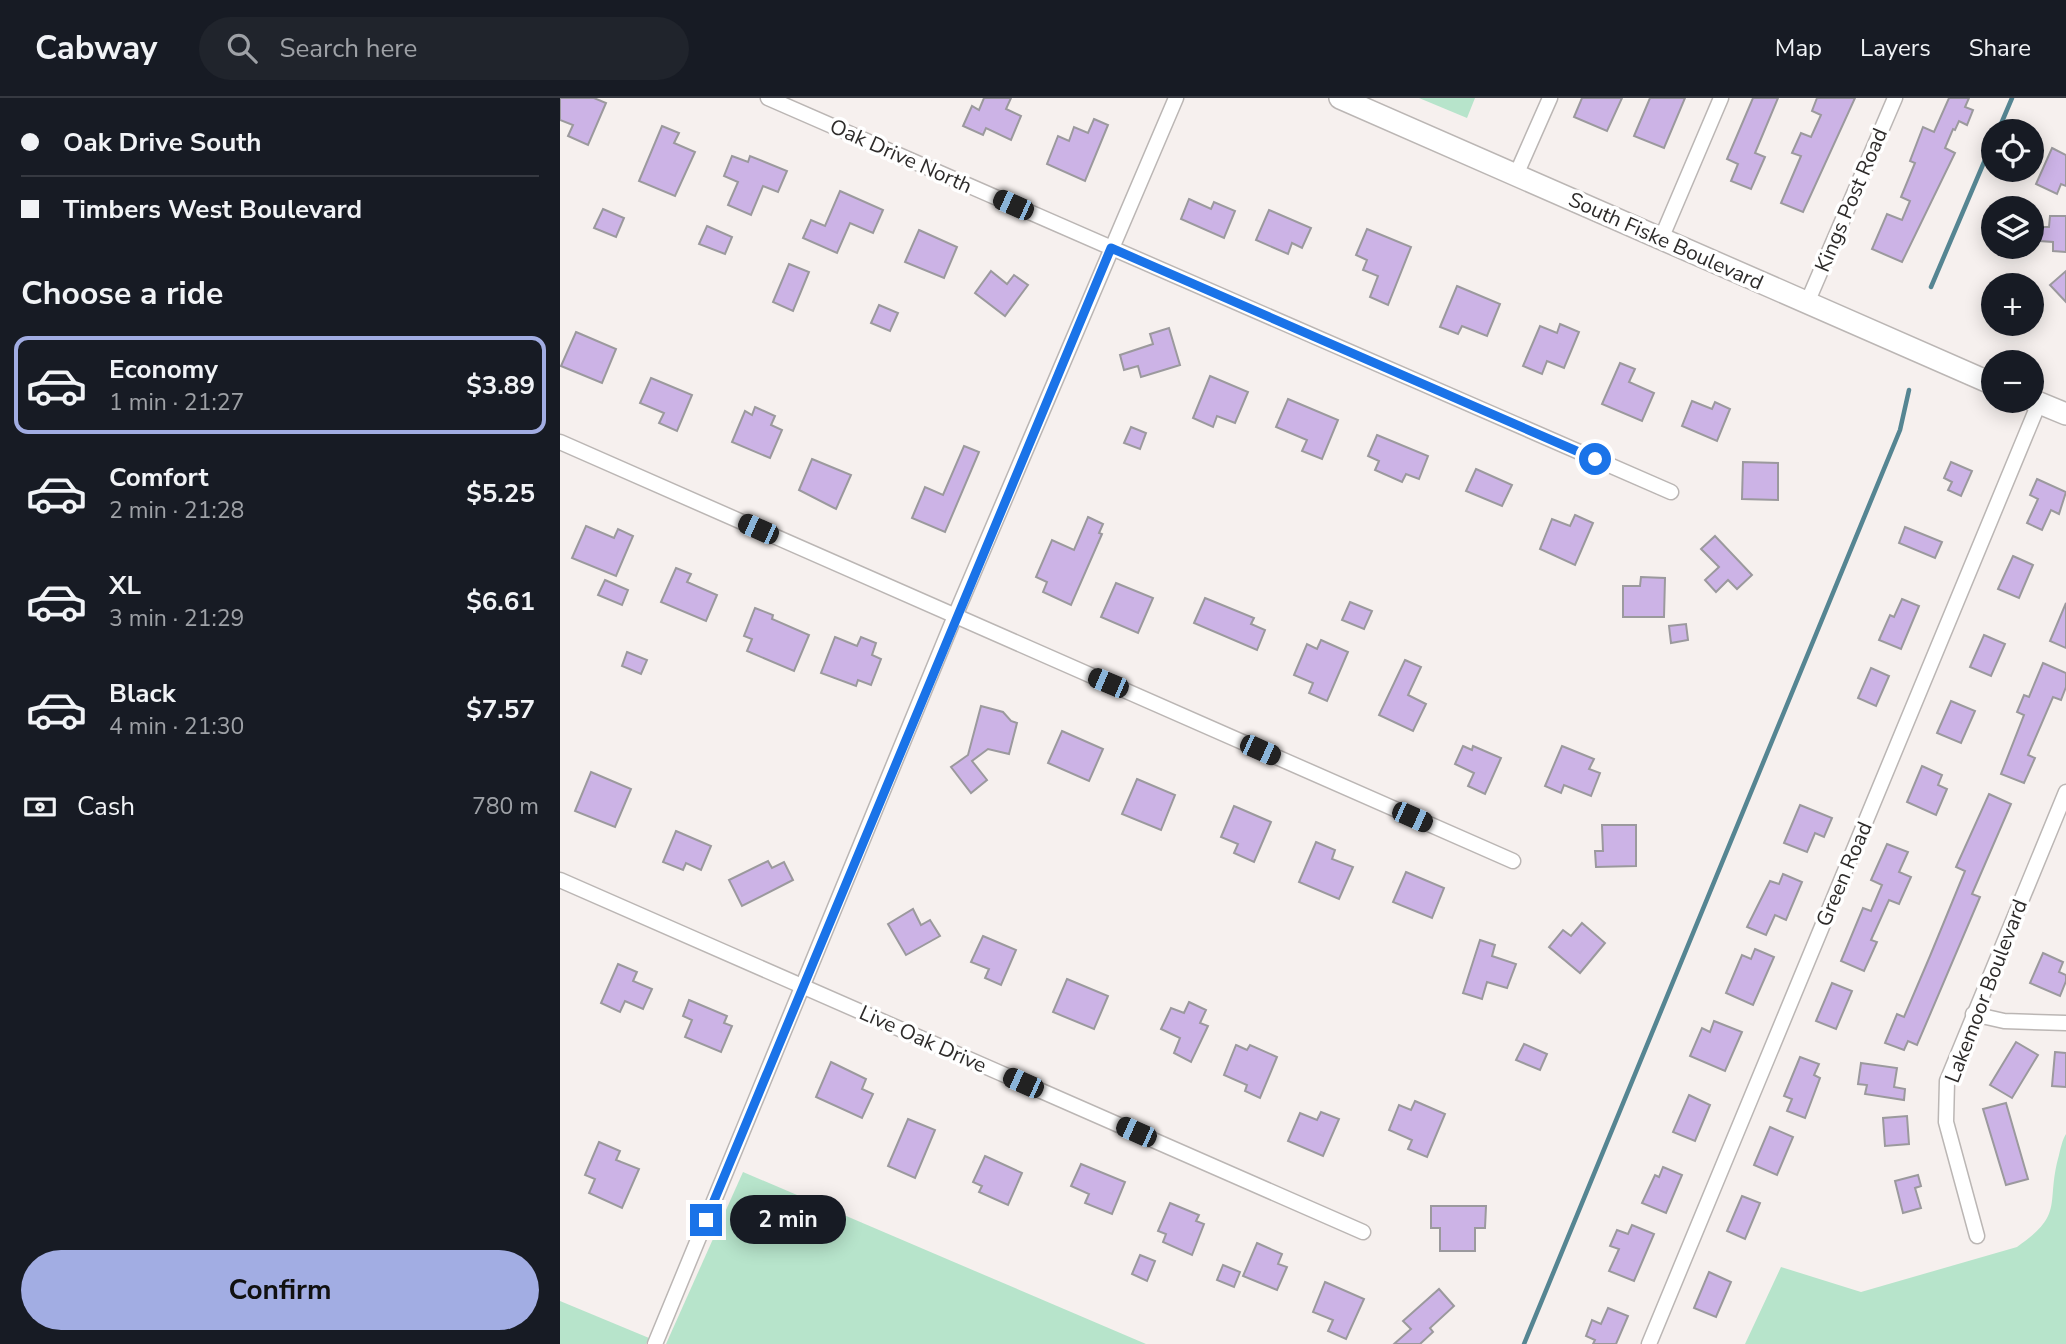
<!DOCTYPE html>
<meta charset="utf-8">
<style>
:root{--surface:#171b24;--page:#20242c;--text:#f1f3f6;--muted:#9ea1a6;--line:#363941;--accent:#a2ade3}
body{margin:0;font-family:"Nunito Sans",sans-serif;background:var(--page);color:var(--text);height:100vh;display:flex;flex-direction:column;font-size:26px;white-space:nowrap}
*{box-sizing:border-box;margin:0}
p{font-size:23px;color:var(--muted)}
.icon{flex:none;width:38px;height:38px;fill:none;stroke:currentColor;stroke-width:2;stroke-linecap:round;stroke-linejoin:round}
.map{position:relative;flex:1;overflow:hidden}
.drawer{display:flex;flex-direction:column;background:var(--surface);width:560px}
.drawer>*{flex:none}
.top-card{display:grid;align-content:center;height:154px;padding:0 21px;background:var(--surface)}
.tools{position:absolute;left:1421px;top:21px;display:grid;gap:14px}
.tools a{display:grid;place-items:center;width:63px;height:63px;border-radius:50%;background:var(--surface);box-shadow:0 4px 18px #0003;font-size:35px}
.end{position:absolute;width:32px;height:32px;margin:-16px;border:9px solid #1a73e8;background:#fff;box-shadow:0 0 0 4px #fff}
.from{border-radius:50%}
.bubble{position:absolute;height:49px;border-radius:24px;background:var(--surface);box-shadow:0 4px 18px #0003;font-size:23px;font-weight:700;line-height:49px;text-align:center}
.car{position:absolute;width:21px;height:42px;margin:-21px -10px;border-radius:9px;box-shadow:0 0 5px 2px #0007;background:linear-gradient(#222 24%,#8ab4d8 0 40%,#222 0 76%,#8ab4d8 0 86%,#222 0)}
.top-card b{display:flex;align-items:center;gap:24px;height:66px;font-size:26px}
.top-card b+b{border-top:2px solid var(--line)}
.top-card i{width:18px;height:18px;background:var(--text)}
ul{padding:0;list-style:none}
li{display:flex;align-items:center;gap:21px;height:98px;margin:0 14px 10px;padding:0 7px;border:4px solid transparent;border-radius:14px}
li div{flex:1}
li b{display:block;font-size:26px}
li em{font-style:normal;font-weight:700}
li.current{border-color:var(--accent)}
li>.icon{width:63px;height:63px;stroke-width:1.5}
h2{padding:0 21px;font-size:32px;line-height:84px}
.pay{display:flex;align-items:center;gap:18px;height:77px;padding:0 21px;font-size:26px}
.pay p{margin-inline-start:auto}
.primary-button{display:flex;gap:14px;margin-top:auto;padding:14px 21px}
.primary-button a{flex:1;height:80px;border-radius:42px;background:var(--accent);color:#111;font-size:28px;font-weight:700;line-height:80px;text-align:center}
header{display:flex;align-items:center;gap:42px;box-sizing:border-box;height:98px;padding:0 35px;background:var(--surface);border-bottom:2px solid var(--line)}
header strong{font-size:33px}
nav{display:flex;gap:38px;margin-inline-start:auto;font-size:24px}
.search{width:490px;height:63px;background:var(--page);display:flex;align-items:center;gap:18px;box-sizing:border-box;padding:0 24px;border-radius:38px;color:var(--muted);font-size:26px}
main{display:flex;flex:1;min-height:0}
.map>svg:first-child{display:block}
</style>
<header>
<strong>Cabway</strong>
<div class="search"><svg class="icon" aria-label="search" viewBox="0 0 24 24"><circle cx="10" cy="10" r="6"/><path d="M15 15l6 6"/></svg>Search here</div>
<nav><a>Map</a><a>Layers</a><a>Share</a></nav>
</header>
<main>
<section class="drawer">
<div class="top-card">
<b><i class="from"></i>Oak Drive South</b>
<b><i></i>Timbers West Boulevard</b>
</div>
<h2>Choose a ride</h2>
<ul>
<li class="current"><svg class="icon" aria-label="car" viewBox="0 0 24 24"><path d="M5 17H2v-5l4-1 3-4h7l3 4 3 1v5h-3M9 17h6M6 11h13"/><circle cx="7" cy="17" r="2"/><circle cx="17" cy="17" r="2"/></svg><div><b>Economy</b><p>1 min · 21:27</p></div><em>$3.89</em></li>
<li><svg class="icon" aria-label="car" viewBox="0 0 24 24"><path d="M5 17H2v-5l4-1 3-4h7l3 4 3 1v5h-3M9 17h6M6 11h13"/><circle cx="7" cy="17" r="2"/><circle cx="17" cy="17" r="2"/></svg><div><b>Comfort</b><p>2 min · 21:28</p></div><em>$5.25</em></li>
<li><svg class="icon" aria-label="car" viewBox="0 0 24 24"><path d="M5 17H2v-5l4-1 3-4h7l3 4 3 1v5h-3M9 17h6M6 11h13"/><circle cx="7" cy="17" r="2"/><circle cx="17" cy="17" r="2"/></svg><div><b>XL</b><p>3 min · 21:29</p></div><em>$6.61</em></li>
<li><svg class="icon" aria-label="car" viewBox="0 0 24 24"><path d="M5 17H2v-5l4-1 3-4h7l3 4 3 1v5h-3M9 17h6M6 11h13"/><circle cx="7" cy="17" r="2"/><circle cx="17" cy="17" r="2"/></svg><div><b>Black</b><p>4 min · 21:30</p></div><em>$7.57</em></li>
</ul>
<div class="pay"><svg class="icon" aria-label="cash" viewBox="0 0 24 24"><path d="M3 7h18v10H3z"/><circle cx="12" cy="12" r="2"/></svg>Cash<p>780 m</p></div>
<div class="primary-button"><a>Confirm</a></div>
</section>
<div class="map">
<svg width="1506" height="1246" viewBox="0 0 1506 1246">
<rect width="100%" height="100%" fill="#f6f0ee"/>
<g fill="#b7e4cb">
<path d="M 859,0 L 915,0 L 907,20 Z"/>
<path d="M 1506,1036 L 1506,1246 L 1185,1246 L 1221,1169 L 1301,1194 L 1457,1149 C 1506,1115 1485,1107 1499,1057 C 1501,1049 1502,1043 1506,1036 Z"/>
<path d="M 183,1074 L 586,1246 L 106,1246 Z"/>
<path d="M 0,1203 L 89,1240 L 86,1246 L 0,1246 Z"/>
</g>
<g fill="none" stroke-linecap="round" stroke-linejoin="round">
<g stroke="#558592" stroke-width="4.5">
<path d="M 1438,33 L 1452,0"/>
<path d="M 1371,189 L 1433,43"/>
<path d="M 964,1246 L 1340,332 L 1349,292"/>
</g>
</g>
<g fill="#ccb3e6" stroke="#9b999d" stroke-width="2">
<path d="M 0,0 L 34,0 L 46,5 L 28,47 L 8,38 L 13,27 L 0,22 Z"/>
<path d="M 424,0 L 451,0 L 446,11 L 461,18 L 451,42 L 426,30 L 423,37 L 403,28 L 412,8 L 419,12 Z"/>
<path d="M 1022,0 L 1062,0 L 1047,33 L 1014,19 Z"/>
<path d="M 1090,0 L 1125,0 L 1104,50 L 1074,38 Z"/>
<path d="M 1193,0 L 1218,0 L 1195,55 L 1205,59 L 1191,91 L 1171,83 L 1178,66 L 1167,61 Z"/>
<path d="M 1257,0 L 1295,0 L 1243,114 L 1221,105 L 1241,58 L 1232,55 L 1241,35 L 1251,39 L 1261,17 L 1252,13 Z"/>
<path d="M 1389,0 L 1409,0 L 1405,9 L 1413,12 L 1407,27 L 1399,23 L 1395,32 L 1393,31 L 1385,50 L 1395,55 L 1342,164 L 1312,151 L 1327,116 L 1342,122 L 1350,103 L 1341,99 L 1355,65 L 1350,63 L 1363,29 L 1374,34 Z"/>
<path d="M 534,21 L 548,27 L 525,83 L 487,66 L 498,38 L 509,43 L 514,29 L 528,35 Z"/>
<path d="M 102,28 L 119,35 L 114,45 L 135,54 L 115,98 L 79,83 Z"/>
<path d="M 1492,50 L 1506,57 L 1506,88 L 1501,86 L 1497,96 L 1476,86 Z"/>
<path d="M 172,58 L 188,64 L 190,58 L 227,73 L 218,94 L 203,88 L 191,117 L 168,107 L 178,84 L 164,78 Z"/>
<path d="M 280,93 L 323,112 L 313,135 L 290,125 L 277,155 L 243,140 L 251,122 L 265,128 Z"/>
<path d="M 629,101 L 651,111 L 654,104 L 675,113 L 664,140 L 621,121 Z"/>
<path d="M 43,111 L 64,120 L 56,139 L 34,130 Z"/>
<path d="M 709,112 L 751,130 L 742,150 L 732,145 L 728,156 L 696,142 Z"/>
<path d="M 1490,118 L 1506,118 L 1506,154 L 1493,153 L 1493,144 L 1480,143 L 1481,129 L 1489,129 Z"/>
<path d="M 147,128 L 172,139 L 165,156 L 139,146 Z"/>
<path d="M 807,131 L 851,149 L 828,207 L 810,199 L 818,178 L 803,172 L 807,162 L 796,157 Z"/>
<path d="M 359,132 L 397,149 L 384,180 L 345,164 Z"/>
<path d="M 229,166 L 249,174 L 233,213 L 213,204 Z"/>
<path d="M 431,173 L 447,186 L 454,177 L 468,187 L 445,218 L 415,195 Z"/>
<path d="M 1506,173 L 1506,204 L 1490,187 Z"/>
<path d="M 897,188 L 940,206 L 927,238 L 902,228 L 898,236 L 880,229 Z"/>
<path d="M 319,207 L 338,215 L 330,233 L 311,225 Z"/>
<path d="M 1000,226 L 1019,234 L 1004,270 L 987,263 L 982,276 L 963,268 L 980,228 L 997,235 Z"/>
<path d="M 609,230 L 620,267 L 581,279 L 578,268 L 564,272 L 560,257 L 593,246 L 590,236 Z"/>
<path d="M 16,234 L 56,251 L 42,285 L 1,268 Z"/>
<path d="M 1060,265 L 1075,271 L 1069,284 L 1094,295 L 1082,323 L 1042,306 Z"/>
<path d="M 650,278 L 688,294 L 675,325 L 657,318 L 653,329 L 633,320 Z"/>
<path d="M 91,280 L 132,297 L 117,333 L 99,325 L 104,315 L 80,305 Z"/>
<path d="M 728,301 L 778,322 L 762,361 L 742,353 L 747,342 L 716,329 Z"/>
<path d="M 1132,303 L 1152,311 L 1155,304 L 1170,311 L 1157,343 L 1122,328 Z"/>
<path d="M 195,309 L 215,318 L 211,327 L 222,332 L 210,360 L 172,344 L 185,313 L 192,317 Z"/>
<path d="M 571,329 L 586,335 L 580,351 L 564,345 Z"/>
<path d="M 817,337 L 868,358 L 859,381 L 846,376 L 842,384 L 815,372 L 819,363 L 808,358 Z"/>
<path d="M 404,348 L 419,354 L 385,434 L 352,420 L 365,389 L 383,397 Z"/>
<path d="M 252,361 L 291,377 L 276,411 L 239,392 Z"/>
<path d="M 1183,364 L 1218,365 L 1218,402 L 1182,401 Z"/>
<path d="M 1391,364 L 1412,373 L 1401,398 L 1388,392 L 1392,384 L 1384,380 Z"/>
<path d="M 916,371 L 952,387 L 942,408 L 906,393 Z"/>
<path d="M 1477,381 L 1506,394 L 1499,416 L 1491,412 L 1482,432 L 1467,425 L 1478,401 L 1470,397 Z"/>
<path d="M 1015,417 L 1033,425 L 1015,467 L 980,451 L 992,421 L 1010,428 Z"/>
<path d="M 528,419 L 543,426 L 539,435 L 542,436 L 511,507 L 483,494 L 487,484 L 476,479 L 492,442 L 514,452 Z"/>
<path d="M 26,428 L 54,440 L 58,431 L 73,438 L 56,478 L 12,460 Z"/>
<path d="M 1345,429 L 1382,444 L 1375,460 L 1339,445 Z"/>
<path d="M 1155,438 L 1192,477 L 1177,491 L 1168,482 L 1156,494 L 1145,482 L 1159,469 L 1141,451 Z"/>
<path d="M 1453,458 L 1473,467 L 1459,500 L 1438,491 Z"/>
<path d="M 116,470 L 131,476 L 127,484 L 157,497 L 146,523 L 101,504 Z"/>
<path d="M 1081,479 L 1105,480 L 1104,519 L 1063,519 L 1063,488 L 1080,488 Z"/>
<path d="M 45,482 L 68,492 L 62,507 L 38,497 Z"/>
<path d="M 556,485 L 593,500 L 578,535 L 541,519 Z"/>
<path d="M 645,500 L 694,520 L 691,526 L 705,532 L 697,552 L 634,525 Z"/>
<path d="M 1342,501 L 1359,508 L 1341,551 L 1319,542 L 1330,517 L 1334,519 Z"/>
<path d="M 790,504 L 812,513 L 804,531 L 782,522 Z"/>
<path d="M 1506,505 L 1506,550 L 1490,543 Z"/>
<path d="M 195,510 L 213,517 L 212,521 L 249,537 L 234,573 L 187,553 L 192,541 L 184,538 Z"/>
<path d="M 1126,526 L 1128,542 L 1111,545 L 1109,528 Z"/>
<path d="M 1424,537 L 1445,546 L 1431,578 L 1410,569 Z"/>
<path d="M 275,539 L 297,548 L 301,539 L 316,545 L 312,557 L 321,561 L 311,587 L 298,582 L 296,588 L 261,575 Z"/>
<path d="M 761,542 L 788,554 L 767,603 L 749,595 L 753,585 L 734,577 L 747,546 L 757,551 Z"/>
<path d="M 67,554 L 87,562 L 81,576 L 62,568 Z"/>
<path d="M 845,562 L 861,569 L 848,597 L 866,606 L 853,633 L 819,617 Z"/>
<path d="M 1483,565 L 1506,575 L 1506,589 L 1501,602 L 1493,599 L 1468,657 L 1475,660 L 1464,685 L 1441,676 L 1464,617 L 1457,614 L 1464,597 L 1469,599 Z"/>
<path d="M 1311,570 L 1329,578 L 1316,608 L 1298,600 Z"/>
<path d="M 1391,603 L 1415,613 L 1401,645 L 1377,635 Z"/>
<path d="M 421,608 L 443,614 L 451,623 L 457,625 L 449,656 L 428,651 L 412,663 L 427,682 L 411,695 L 391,669 L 408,657 Z"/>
<path d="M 502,633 L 543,651 L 529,683 L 488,665 Z"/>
<path d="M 903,648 L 912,652 L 913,648 L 941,660 L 925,696 L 908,688 L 914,675 L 895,666 Z"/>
<path d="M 1002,648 L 1034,661 L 1029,671 L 1040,675 L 1031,698 L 1004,687 L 1001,695 L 985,688 Z"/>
<path d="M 1362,668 L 1382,677 L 1378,687 L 1387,691 L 1376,717 L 1347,704 Z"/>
<path d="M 31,674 L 71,691 L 55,729 L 15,713 Z"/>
<path d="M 577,681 L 615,697 L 601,732 L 562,716 Z"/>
<path d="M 1429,696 L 1451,706 L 1412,796 L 1420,799 L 1357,947 L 1348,943 L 1344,952 L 1325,945 L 1337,916 L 1344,919 L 1370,858 L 1405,773 L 1396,769 Z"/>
<path d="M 1240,707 L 1272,720 L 1264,739 L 1255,735 L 1247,754 L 1224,745 Z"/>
<path d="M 674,708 L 711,724 L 694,764 L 674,755 L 678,746 L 661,739 Z"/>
<path d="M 1042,727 L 1076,727 L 1076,768 L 1036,769 L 1035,753 L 1043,753 Z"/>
<path d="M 116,733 L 151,748 L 141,772 L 126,765 L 123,772 L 103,764 Z"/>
<path d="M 756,744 L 775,752 L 772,761 L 793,769 L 779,801 L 739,784 Z"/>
<path d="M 1327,746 L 1348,754 L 1339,774 L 1351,779 L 1339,806 L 1329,802 L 1311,842 L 1317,844 L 1304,873 L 1281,863 L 1303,810 L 1311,813 L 1322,787 L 1311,782 Z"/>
<path d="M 208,763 L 212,770 L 224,764 L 233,782 L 182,808 L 169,782 Z"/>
<path d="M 846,774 L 884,790 L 872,820 L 833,804 Z"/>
<path d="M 1223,776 L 1242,784 L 1226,822 L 1215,817 L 1206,837 L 1187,829 L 1210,783 L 1219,786 Z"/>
<path d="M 353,811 L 361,827 L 370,822 L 380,838 L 346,857 L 328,826 Z"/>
<path d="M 1022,825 L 1045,845 L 1020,875 L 989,849 L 1003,832 L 1011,838 Z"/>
<path d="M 423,838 L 456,852 L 441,887 L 425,880 L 429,871 L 411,864 Z"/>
<path d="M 920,842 L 935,847 L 932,858 L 956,866 L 947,890 L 927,884 L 922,901 L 903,895 Z"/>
<path d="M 1195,851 L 1214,859 L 1193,907 L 1166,895 L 1182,857 L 1191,861 Z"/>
<path d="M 1483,855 L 1503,864 L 1499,874 L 1506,877 L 1506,883 L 1500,898 L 1470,885 Z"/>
<path d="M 58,866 L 77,874 L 73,883 L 92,891 L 83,911 L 65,903 L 60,914 L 41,905 Z"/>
<path d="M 507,881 L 548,898 L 534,931 L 493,914 Z"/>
<path d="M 1272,885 L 1292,893 L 1276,931 L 1256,923 Z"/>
<path d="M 129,902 L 167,918 L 164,925 L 172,928 L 161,954 L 125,939 L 132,922 L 123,918 Z"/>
<path d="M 629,904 L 646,912 L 640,925 L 648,928 L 631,964 L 614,955 L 620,940 L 601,931 L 611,910 L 624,915 Z"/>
<path d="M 1154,923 L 1182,934 L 1165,973 L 1130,958 L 1142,930 L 1150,934 Z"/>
<path d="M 1456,944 L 1478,957 L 1452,1000 L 1430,987 Z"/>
<path d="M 964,946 L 987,956 L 980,972 L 956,962 Z"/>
<path d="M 676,947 L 687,952 L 690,947 L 717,959 L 700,1000 L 685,993 L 687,987 L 664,977 Z"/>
<path d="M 1495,954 L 1506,955 L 1506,989 L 1492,988 Z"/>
<path d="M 1240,959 L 1259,966 L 1254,977 L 1260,980 L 1245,1020 L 1227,1013 L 1232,1001 L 1224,998 Z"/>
<path d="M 271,964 L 306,981 L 302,991 L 313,996 L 302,1020 L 256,999 Z"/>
<path d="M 1301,965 L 1337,970 L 1334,989 L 1345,991 L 1344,1002 L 1305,996 L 1307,987 L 1298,986 Z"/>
<path d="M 1129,997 L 1150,1007 L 1135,1043 L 1113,1034 Z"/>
<path d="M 855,1003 L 885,1016 L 867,1059 L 848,1051 L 852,1042 L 829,1032 L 839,1007 L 851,1012 Z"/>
<path d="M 1446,1005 L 1468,1081 L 1446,1087 L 1423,1011 Z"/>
<path d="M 761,1014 L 779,1021 L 763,1058 L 728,1043 L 740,1015 L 757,1022 Z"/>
<path d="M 1347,1018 L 1349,1046 L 1325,1048 L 1323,1020 Z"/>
<path d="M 348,1021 L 375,1032 L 355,1080 L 328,1068 Z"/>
<path d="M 1210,1029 L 1233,1039 L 1217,1077 L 1194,1067 Z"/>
<path d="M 39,1044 L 60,1053 L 56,1062 L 79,1071 L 62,1110 L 29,1095 L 35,1081 L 25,1077 Z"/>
<path d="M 425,1058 L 462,1075 L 448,1107 L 419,1094 L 422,1088 L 413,1084 Z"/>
<path d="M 521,1066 L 565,1084 L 552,1116 L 525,1105 L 529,1096 L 511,1088 Z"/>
<path d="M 1103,1069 L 1122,1077 L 1106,1115 L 1082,1105 L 1095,1077 L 1099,1079 Z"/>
<path d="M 1358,1077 L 1361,1088 L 1355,1090 L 1361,1110 L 1343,1115 L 1335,1083 Z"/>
<path d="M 1182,1098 L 1200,1105 L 1185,1141 L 1167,1133 Z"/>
<path d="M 610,1105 L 639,1117 L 636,1123 L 644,1126 L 632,1157 L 603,1144 L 606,1136 L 598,1133 Z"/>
<path d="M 871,1108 L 926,1108 L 925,1130 L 915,1130 L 915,1153 L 880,1153 L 880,1130 L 871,1130 Z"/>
<path d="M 1072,1127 L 1094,1136 L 1074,1183 L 1049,1173 L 1059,1151 L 1050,1148 L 1057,1132 L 1068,1136 Z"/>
<path d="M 697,1145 L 722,1156 L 718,1166 L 727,1169 L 717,1192 L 683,1178 Z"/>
<path d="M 580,1157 L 595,1163 L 587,1183 L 572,1176 Z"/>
<path d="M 663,1167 L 680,1174 L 674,1189 L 657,1182 Z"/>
<path d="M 1149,1174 L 1171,1184 L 1156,1219 L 1134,1210 Z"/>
<path d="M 765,1184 L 804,1201 L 786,1241 L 768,1233 L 773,1222 L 753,1214 Z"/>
<path d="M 879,1191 L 894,1208 L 870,1230 L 873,1234 L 860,1246 L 834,1246 L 851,1231 L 843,1223 Z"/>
<path d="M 1048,1210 L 1068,1218 L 1056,1246 L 1033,1246 L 1035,1242 L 1026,1238 L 1032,1222 L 1041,1226 Z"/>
</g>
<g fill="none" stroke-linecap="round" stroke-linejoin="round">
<g stroke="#bbb6b4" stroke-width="17">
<g id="street">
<path d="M 208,0 L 1111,394"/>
<path d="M 956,77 L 990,0"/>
<path d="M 1101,141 L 1161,0"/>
<path d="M 1247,205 L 1335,0"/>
<path d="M 0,344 L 953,763"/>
<path d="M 0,782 L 803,1134"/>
<path d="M 1413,916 L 1444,923 L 1506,925"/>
<path d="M 1417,1138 L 1386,1024 L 1387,983 L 1506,694"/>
<path d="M 95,1246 L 395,518 L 616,0"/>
<path d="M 1089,1246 L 1479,305"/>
</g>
</g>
<g stroke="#bbb6b4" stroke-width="24">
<g id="secondary">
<path d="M 780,0 L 1433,286"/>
<path d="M 1472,302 L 1506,316"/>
</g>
</g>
<use href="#street" stroke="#fff" stroke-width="14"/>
<use href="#secondary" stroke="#fff" stroke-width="21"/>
</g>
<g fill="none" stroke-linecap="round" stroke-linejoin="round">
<path stroke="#1a73e8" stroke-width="9" d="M 146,1122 L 551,150 L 1035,361"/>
</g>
<g text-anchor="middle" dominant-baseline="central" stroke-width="7" stroke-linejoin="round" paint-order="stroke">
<g font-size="21" fill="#2d2b2a" stroke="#fff">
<text transform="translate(341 58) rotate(24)">Oak Drive North</text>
<text transform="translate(1291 102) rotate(-67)">Kings Post Road</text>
<text transform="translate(1106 143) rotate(24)">South Fiske Boulevard</text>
<text transform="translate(1284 776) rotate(-67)">Green Road</text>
<text transform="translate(1426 893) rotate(-69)">Lakemoor Boulevard</text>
<text transform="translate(363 941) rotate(24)">Live Oak Drive</text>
</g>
</g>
</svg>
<div class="tools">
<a><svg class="icon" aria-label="locate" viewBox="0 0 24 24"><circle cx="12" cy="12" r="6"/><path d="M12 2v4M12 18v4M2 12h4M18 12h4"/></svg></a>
<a><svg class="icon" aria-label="layers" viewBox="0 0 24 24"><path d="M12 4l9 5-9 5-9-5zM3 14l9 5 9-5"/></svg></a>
<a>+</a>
<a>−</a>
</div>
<i class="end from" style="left:1035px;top:361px"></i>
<i class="end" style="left:146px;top:1122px"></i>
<div class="bubble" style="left:170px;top:1097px;width:116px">2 min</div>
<i class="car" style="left:453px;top:107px;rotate:294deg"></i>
<i class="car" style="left:198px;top:431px;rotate:294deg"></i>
<i class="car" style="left:548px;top:585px;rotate:293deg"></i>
<i class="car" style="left:700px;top:652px;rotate:114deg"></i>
<i class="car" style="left:852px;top:719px;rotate:114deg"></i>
<i class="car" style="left:463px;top:985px;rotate:294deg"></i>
<i class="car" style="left:576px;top:1034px;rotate:294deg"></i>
</div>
</main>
